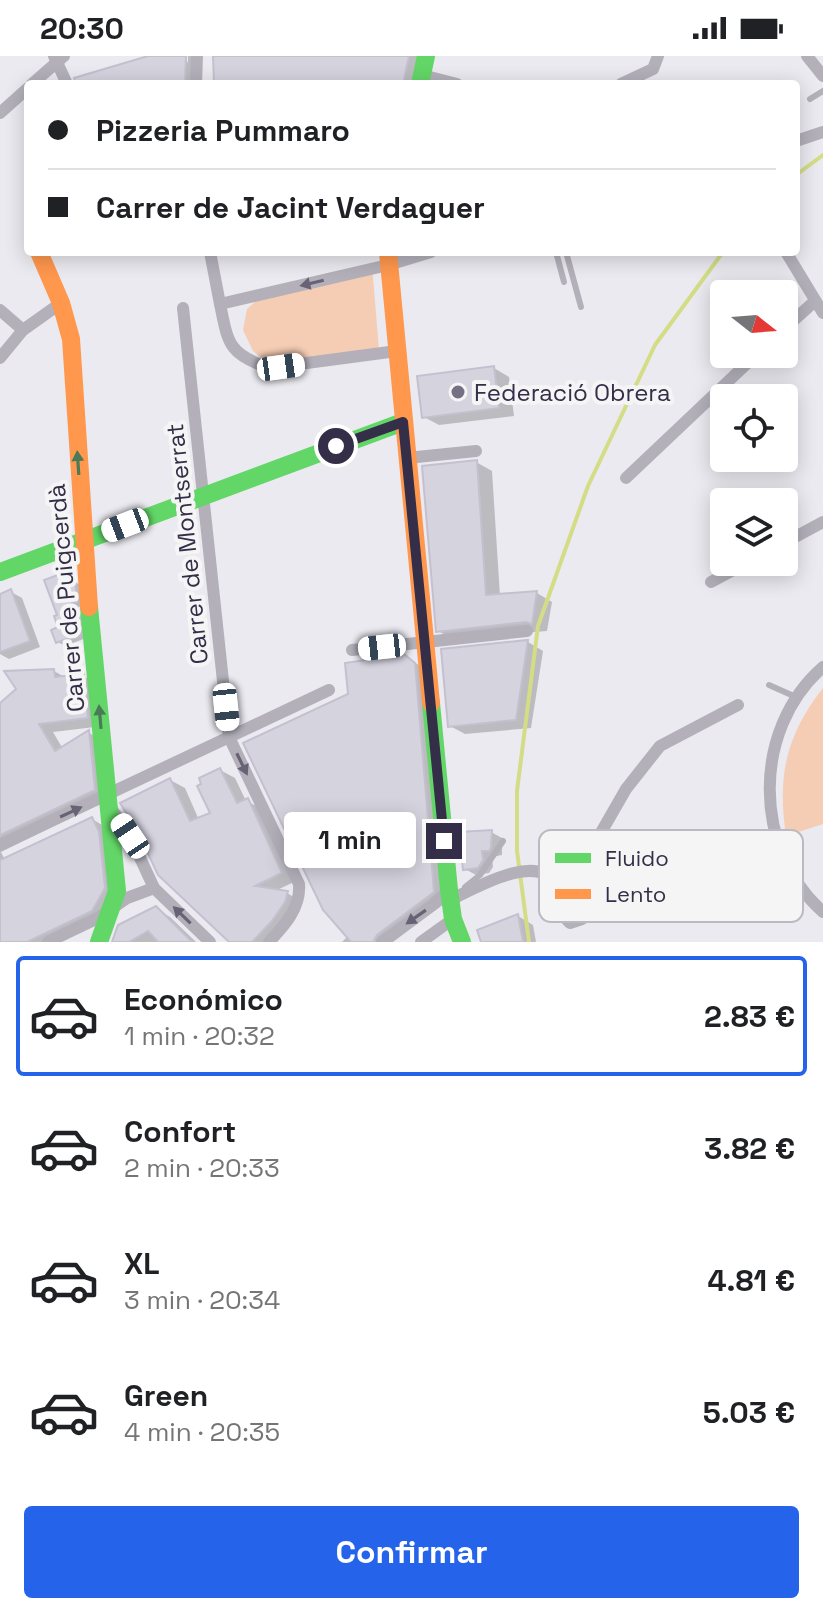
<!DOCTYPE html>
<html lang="es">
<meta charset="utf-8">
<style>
:root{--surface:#fff;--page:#f2f2f2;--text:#202124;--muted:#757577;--line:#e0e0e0;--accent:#2563eb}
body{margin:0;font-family:"Space Grotesk",sans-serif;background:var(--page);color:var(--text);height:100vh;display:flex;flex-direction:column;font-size:30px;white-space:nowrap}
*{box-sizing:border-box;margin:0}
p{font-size:26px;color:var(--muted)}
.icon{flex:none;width:44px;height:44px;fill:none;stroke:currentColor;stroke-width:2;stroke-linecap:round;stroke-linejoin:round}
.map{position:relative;height:886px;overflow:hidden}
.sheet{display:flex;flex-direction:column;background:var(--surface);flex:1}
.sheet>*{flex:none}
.top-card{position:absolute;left:24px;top:24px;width:776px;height:176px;border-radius:8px;box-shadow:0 4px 20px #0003;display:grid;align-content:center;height:176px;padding:0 24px;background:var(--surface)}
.needle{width:52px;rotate:107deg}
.tools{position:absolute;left:710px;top:224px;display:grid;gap:16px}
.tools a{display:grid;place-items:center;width:88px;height:88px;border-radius:8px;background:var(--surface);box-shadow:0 4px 20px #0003;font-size:40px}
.end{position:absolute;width:36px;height:36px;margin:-18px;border:10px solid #352e49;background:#fff;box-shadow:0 0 0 4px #fff}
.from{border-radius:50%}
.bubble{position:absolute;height:56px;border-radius:8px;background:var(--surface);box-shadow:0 4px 20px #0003;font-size:26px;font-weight:800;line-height:56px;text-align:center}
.car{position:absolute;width:24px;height:48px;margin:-24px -12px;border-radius:10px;box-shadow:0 0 6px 2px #0007;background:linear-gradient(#fff 24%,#345 0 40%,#fff 0 76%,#345 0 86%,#fff 0)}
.top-card b{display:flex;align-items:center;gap:28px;height:76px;font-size:30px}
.top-card b+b{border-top:2px solid var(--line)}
.top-card i{width:20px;height:20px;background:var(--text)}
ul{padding:14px 0 0;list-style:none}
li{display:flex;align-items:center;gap:24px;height:120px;margin:0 16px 12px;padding:0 8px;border:4px solid transparent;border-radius:8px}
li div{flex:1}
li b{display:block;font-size:30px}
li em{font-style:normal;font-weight:800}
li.current{border-color:var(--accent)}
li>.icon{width:72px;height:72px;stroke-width:1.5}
.action{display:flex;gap:16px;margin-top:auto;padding:16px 24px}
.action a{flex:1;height:92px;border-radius:8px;background:var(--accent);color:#fff;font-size:32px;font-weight:800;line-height:92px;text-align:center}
.status{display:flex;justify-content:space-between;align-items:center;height:56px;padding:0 40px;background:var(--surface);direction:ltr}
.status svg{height:22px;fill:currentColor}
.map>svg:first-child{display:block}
</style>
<div class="status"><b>20:30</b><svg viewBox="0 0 49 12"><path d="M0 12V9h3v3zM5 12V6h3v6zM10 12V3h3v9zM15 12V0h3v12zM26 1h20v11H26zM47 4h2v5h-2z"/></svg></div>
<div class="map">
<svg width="823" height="886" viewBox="0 0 823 886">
<rect width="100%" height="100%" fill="#ebeaf0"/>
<g fill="#f5ccb4">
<path d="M 372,209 L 379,294 L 269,308 L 253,295 L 243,274 L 247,253 L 264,238 Z"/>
<path d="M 823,632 L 823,768 L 786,780 C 777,720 786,679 823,632 Z"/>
</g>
<g fill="#0003">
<path d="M 159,0 L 184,0 L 188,7 L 188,0 L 200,0 L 199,28 L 78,28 Z"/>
<path d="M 215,0 L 420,0 L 413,28 L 217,28 Z"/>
<path d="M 494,312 L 509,321 L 514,360 L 439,369 L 424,361 Z"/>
<path d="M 476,406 L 492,415 L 500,540 L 537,537 L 552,546 L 547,575 L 453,583 L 438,575 Z"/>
<path d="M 66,518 L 81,530 L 83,549 L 79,551 L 86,582 L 65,590 L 58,586 Z"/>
<path d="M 11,536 L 22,542 L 40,591 L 9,603 L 0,598 L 0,540 Z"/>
<path d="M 528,586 L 543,595 L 531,672 L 465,678 L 450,670 L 443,595 Z"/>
<path d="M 403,600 L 419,609 L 449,844 L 393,886 L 342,886 L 348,880 L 350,639 Z"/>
<path d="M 54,615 L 66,622 L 83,620 L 99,629 L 103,670 L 53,676 L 63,693 L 89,677 L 104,685 L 110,743 L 1,796 L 5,804 L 92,763 L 107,772 L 119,841 L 59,886 L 0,886 L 0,649 Z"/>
<path d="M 220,714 L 235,722 L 246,745 L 263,753 L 296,825 L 275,835 L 287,837 L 302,846 L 274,886 L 232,886 L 170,724 L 185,732 L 199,764 L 213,758 Z"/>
<path d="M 491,776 L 502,782 L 502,799 L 492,801 L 493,811 L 489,817 L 476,819 L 465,813 Z"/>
<path d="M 156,853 L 170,861 L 196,886 L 112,886 Z"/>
<path d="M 518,860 L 533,869 L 536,886 L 483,886 Z"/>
</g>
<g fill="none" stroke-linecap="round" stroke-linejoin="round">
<g stroke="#d4dd86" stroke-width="4">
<path d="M 796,119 L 823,99"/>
<path d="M 529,886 L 517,795 L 517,735 L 538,570 L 588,430 L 655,289 L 723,196"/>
</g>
</g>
<g fill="#d5d3de" stroke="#c4c0d0" stroke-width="2">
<path d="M 148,0 L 186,0 L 185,28 L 76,28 L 74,22 Z"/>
<path d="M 213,0 L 409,0 L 403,28 L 214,28 Z"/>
<path d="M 494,310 L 499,352 L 422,362 L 417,320 Z"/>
<path d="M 477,404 L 486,539 L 537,535 L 532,568 L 526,566 L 436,576 L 422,410 Z"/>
<path d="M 66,516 L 69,525 L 75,523 L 77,546 L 72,547 L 80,578 L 56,587 L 51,574 L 58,571 L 54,560 L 57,559 L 44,524 Z"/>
<path d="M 11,533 L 30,585 L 0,596 L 0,538 Z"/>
<path d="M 528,584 L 516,664 L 448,671 L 441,593 Z"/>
<path d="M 404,598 L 415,607 L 434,836 L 377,879 L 373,886 L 351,886 L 323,854 L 243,687 L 348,638 L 345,607 Z"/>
<path d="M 54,613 L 55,621 L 84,618 L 88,662 L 39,668 L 55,695 L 89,674 L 95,734 L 0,779 L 0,647 L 16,633 L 4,615 Z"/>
<path d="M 220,712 L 237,747 L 248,742 L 282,817 L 255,830 L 288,835 L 285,846 L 272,865 L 252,886 L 229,886 L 158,819 L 138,776 L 120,747 L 170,722 L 190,765 L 210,757 L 197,730 L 201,728 L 199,722 Z"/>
<path d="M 92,761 L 99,776 L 105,832 L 92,855 L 27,886 L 0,886 L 0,804 Z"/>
<path d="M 492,774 L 491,792 L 489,795 L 482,795 L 483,804 L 478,812 L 463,814 L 459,776 Z"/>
<path d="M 156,850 L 192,886 L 158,886 L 148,875 L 129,886 L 112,886 L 118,869 Z"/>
<path d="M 518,858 L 523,886 L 481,886 L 477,874 Z"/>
</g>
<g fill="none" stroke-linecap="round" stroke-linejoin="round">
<g stroke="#b3b0ba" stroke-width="6">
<path d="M 810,43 L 823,35"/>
<path d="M 556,196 L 564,226"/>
<path d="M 566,196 L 581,251"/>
<path d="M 769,629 L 796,641"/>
<path d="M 465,831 L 480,819 L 503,785"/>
</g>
<g stroke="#b3b0ba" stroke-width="12">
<path d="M 54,0 L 67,28"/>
<path d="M 807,0 L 823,20"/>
<path d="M 422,19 L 457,28"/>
<path d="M 32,28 L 64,0"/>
<path d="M 196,28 L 197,0"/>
<path d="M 621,28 L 653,13 L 658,0"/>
<path d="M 0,57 L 28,32"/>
<path d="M 796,85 L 823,76"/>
<path d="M 210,196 L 220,248"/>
<path d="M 786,196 L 823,257"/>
<path d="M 183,252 L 229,681 L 299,828 C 301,852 284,870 269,886"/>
<path d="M 0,254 L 23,274"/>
<path d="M 784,273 L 815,245"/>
<path d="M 397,295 L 269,312 C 228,298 228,287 220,248 L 388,209 L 431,196"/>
<path d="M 0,302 L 23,274 L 61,247"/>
<path d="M 407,402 L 476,395"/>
<path d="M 626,422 L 757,298"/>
<path d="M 784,487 L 823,466"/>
<path d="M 711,526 L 748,506"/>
<path d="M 352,594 L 527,575"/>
<path d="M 823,611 C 751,674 753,794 823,856"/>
<path d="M 111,752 L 130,780 L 154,832 L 210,886"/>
<path d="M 0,789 L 329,634"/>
<path d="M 450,844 C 474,833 536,796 554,827 C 562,841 556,855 570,867 L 582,863 L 594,851 L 591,794 L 626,733 L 660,690 L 738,649"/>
<path d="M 48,886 L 98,862 L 127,842 L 154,832"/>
<path d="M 382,886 L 434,848 L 449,834"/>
<path d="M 421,886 L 453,863"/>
</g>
<g stroke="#63d668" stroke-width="18">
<path d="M 420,28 L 426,0"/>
<path d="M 0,516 L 403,366"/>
<path d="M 89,551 L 117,835 L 99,886"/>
<path d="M 431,647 L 449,834 L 453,863 L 462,886"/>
</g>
<g stroke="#ff974d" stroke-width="18">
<path d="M 39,196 L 61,247 L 71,283 L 89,551"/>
<path d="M 388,196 L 431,647"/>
</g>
</g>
<defs><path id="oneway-solid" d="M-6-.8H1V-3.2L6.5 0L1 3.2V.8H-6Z" transform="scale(2)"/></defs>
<g fill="#676276">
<use href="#oneway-solid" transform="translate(312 227) rotate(167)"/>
<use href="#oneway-solid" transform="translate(242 708) rotate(64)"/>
<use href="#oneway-solid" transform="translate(71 756) rotate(-25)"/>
<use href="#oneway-solid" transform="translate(182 859) rotate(-136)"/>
<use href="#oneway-solid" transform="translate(416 861) rotate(145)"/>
</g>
<g fill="#4a7a57">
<use href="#oneway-solid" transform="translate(78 407) rotate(-94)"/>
<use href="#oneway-solid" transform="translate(100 661) rotate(-95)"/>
</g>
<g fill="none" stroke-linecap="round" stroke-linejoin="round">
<path stroke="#352e49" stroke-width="10" d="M 336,390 L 403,366 L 444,785"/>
</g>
<circle fill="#757083" stroke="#f5f5f5" stroke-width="3" cx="458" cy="336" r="8"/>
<g text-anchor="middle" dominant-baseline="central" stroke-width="8" stroke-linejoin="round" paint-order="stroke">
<g font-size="24" fill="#352e49" stroke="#f5f5f5" text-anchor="start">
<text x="474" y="336">Federació Obrera</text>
</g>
<g font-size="24" fill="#352e49" stroke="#f5f5f5">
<text transform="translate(187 488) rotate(-96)">Carrer de Montserrat</text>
<text transform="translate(66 542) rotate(-95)">Carrer de Puigcerdà</text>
</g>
</g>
<rect x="539" y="774" width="264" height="92" rx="12" fill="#f5f5f5" stroke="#bbb9c1" stroke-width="2"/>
<rect x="555" y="797" width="36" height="10" fill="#63d668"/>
<rect x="555" y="833" width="36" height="10" fill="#ff974d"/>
<g font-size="22" fill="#352e49">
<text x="605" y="810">Fluido</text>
<text x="605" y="846">Lento</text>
</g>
</svg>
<div class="tools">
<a><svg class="needle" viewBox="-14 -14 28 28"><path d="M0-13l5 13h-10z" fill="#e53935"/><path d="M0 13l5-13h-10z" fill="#757577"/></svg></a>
<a><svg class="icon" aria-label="locate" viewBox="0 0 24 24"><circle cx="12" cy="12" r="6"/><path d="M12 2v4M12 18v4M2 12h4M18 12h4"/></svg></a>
<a><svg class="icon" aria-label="layers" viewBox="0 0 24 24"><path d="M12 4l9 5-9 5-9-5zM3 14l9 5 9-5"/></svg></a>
</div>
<i class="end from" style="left:336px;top:390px"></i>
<i class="end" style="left:444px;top:785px"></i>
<div class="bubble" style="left:284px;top:756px;width:132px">1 min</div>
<i class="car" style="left:281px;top:311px;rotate:82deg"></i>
<i class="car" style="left:125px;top:469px;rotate:249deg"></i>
<i class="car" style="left:382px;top:591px;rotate:264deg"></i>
<i class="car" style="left:226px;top:651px;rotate:174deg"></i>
<i class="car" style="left:130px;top:780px;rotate:326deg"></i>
<div class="top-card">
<b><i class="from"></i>Pizzeria Pummaro</b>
<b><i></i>Carrer de Jacint Verdaguer</b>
</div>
</div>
<section class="sheet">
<ul>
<li class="current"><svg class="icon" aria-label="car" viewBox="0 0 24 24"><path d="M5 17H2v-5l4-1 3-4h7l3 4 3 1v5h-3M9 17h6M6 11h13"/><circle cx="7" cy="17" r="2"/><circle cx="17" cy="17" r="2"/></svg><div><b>Económico</b><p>1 min · 20:32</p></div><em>2.83 €</em></li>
<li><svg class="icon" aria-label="car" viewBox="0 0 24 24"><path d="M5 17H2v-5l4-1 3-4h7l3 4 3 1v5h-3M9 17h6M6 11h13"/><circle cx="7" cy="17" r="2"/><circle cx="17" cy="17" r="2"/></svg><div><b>Confort</b><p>2 min · 20:33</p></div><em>3.82 €</em></li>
<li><svg class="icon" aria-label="car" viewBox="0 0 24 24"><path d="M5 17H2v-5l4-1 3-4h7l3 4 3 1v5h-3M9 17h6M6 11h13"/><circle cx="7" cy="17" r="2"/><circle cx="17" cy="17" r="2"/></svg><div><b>XL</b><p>3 min · 20:34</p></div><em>4.81 €</em></li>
<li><svg class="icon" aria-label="car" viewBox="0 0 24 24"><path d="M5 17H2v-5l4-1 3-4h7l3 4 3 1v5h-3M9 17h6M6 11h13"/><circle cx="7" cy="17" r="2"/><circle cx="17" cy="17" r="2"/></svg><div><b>Green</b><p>4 min · 20:35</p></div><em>5.03 €</em></li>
</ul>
<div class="action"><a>Confirmar</a></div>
</section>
